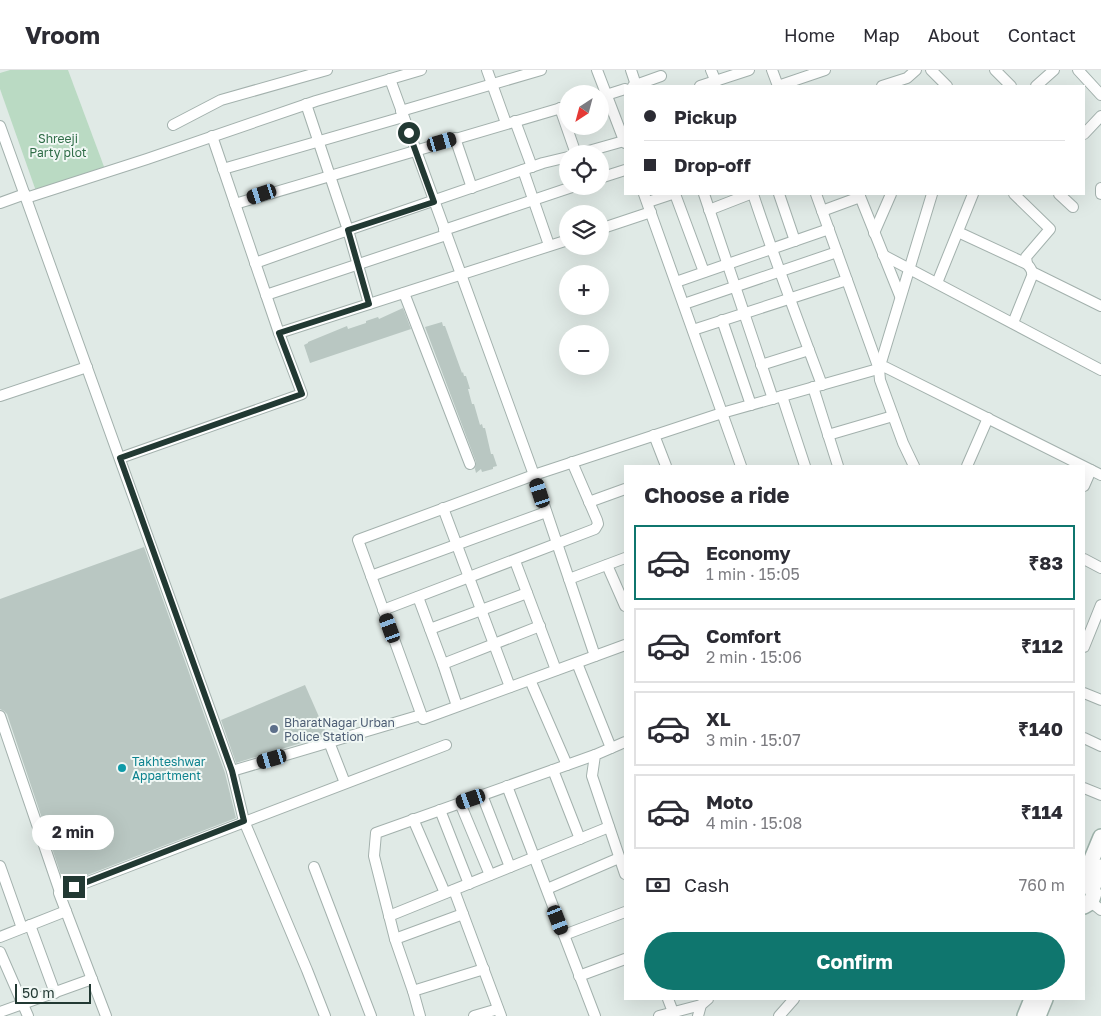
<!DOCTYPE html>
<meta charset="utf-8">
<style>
:root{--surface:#fff;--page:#f2f2f3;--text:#2b2b33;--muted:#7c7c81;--line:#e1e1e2;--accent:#0f766e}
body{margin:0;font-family:"Golos Text",sans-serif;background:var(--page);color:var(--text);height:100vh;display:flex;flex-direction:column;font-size:19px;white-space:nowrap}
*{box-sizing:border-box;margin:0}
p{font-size:16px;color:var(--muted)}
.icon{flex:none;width:28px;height:28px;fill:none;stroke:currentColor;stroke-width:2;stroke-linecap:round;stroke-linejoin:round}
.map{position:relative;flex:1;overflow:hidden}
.sheet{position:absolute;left:624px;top:395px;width:461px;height:535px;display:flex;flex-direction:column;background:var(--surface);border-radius:0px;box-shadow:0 5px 20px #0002}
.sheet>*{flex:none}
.top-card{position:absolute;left:624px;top:15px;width:461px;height:110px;border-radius:0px;box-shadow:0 5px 20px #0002;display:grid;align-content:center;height:110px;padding:0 20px;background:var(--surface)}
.needle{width:32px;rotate:216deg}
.buttons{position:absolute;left:559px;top:15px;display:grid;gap:10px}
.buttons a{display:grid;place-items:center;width:50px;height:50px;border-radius:50%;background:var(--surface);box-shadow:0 5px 20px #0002;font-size:25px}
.scale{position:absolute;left:15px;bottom:12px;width:76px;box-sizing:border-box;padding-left:5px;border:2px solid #223933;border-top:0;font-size:14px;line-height:18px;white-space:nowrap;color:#223933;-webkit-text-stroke:4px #f0f7f4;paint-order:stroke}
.end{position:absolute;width:22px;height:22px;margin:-11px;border:6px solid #223933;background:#fff;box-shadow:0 0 0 2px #fff}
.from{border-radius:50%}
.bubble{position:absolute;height:35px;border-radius:18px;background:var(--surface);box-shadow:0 5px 20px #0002;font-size:16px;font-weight:700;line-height:35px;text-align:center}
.car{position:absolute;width:15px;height:30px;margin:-15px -8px;border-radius:6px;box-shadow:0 0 4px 1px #0007;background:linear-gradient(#222 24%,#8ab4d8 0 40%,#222 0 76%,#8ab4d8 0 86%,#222 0)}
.top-card b{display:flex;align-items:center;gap:18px;height:48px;font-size:19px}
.top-card b+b{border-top:1px solid var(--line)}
.top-card i{width:12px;height:12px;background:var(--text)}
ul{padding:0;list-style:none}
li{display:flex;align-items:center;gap:15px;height:75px;margin:0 10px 8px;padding:0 10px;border:2px solid var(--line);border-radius:0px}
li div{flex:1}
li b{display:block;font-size:19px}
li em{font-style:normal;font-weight:700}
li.selected{border-color:var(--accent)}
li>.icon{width:45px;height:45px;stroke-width:1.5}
h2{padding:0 20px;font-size:22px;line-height:60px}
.pay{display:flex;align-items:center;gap:12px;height:55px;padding:0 20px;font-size:19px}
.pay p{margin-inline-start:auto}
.cta{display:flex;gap:10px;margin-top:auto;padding:10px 20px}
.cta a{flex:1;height:58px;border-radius:30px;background:var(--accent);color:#fff;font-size:20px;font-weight:700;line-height:58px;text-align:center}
header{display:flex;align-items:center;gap:30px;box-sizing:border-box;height:70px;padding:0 25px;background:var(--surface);border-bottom:1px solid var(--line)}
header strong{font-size:24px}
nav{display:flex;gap:28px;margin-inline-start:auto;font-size:18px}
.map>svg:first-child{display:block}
</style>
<header>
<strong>Vroom</strong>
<nav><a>Home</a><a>Map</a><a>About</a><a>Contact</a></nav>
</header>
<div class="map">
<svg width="1101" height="946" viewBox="0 0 1101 946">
<rect width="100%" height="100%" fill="#e0eae6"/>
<path fill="#badac3" d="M 10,0 L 68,0 L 106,102 L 37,124 L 0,19 L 0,3 Z"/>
<g fill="#b9c7c2">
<path d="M 403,238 L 411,259 L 310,293 L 304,275 L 308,273 L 308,272 L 347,256 L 348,259 L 366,253 L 366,251 L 378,247 L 379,249 Z"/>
<path d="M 442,252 L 443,256 L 445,256 L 462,303 L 463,302 L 464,306 L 466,306 L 470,319 L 468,319 L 472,334 L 474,334 L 480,355 L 482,354 L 483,358 L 485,358 L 491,384 L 493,384 L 497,396 L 493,397 L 493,399 L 482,402 L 481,399 L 476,403 L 475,399 L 476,392 L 425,257 Z"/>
<path d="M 144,477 L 225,703 L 236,748 L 64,814 L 7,644 L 4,641 L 0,639 L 0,529 Z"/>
<path d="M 305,615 L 327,665 L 236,693 L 221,650 Z"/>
</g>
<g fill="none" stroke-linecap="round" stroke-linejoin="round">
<g stroke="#a3b1ad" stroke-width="12">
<g id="street">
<path d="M 487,0 L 506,53"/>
<path d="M 597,0 L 625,73"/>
<path d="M 631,0 L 636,15"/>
<path d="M 711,0 L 716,12"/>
<path d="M 772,0 L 778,16 L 825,0"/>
<path d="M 931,0 L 947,16"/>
<path d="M 995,0 L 1011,16"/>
<path d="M 1078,0 L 1101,25"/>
<path d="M 390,9 L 534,405 L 595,586"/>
<path d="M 633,16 L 661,6"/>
<path d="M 700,16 L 749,0"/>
<path d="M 882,16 L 907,8 L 916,0"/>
<path d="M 1036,16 L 1054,0"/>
<path d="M 600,27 L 625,19"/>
<path d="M 306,34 L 348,160 L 543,93 L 568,87"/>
<path d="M 560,38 L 576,84"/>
<path d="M 401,41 L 541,0"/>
<path d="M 515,51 L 532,97"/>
<path d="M 173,55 L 221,30 L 327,0"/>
<path d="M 0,56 L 232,701 L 244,751 L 307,900 L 325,946"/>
<path d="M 1084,64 L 1101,46"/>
<path d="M 455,68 L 472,118"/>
<path d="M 578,84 L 624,71"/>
<path d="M 223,99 L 403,47"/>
<path d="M 523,100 L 549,175"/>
<path d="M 600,108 L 625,100"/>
<path d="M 1101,118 L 1101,124"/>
<path d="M 644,124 L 741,396"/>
<path d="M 675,124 L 704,202"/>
<path d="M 704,124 L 773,329"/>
<path d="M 753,124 C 774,188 798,251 822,315"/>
<path d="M 779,124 L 795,171"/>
<path d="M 816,124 L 879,299"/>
<path d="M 859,124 L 900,226"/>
<path d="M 1014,124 L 1050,159 L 1026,187 L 1027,194"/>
<path d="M 1059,124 L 1073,137"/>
<path d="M 26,128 L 147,89 L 316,31 L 421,0"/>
<path d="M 648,132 L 672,124"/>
<path d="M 0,133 L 25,124"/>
<path d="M 235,134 L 568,36"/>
<path d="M 709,140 L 750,124"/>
<path d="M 822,141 L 860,127"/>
<path d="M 600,159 L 651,142"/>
<path d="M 444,160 L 575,116"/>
<path d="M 958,162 L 1027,194 C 1031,198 1033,201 1032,206 L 1013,253"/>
<path d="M 874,163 L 891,124"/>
<path d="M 883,185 L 1101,300"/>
<path d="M 255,193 L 348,160 L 369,234"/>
<path d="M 1032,202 L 1101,236"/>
<path d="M 676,212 L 829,159"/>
<path d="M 937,213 L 973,124"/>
<path d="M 404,223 L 470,394"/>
<path d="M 266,225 L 446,165"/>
<path d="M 684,234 L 837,182"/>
<path d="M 722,250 L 751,335"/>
<path d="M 693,260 L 847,210"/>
<path d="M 279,263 L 568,170"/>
<path d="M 761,295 L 809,280"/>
<path d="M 813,317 L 838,396"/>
<path d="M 0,326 L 87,297"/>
<path d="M 782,326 L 805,396"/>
<path d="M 654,365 L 666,396"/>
<path d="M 828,365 L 893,346"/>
<path d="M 120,388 L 302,324 L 279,263 L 212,66"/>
<path d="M 914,396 L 903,373 L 880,310 L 879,299 L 932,124"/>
<path d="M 967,396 L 988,348"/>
<path d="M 1084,416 L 1091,400"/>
<path d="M 589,432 L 625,419"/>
<path d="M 443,438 L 510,617"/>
<path d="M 1084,489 L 1101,498"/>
<path d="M 515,491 L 556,600"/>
<path d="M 607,495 L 625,536"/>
<path d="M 371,506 L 546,442"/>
<path d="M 569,509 L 625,488"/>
<path d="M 418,527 L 443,594 L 540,556"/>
<path d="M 383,540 L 595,459 L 598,454 L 597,450 L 572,392"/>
<path d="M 430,559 L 527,523"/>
<path d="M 625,575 L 423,649 L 358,470 L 534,405 L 722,343 L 885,297 L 1101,405"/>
<path d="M 1084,577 L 1101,535"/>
<path d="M 577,593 L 611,678"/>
<path d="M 443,594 L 457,636"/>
<path d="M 530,610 L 567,695"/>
<path d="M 1084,623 L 1101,630"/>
<path d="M 0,646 L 60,822"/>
<path d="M 1084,668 L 1101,676"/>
<path d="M 329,672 L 345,713"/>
<path d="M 625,672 L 595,685 L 592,706 L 625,804"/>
<path d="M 553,700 L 580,769"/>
<path d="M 232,701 L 421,645"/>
<path d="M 507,716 L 595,946"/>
<path d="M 1084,718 L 1101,725"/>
<path d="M 482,725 L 510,797"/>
<path d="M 460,733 L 490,805"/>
<path d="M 440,740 L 469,814"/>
<path d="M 413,749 L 445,823"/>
<path d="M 0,796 L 22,858"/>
<path d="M 314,797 L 371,946"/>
<path d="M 547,819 L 619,788"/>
<path d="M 454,820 L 501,946"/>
<path d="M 1091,832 L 1101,840"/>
<path d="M 389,846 L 609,757"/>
<path d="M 30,855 L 55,923"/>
<path d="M 564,865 L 625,842"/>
<path d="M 0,867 L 66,841"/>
<path d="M 395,869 L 463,844"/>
<path d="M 0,882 L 28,946"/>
<path d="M 579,906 L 625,889"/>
<path d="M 413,921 L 484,899"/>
<path d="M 668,929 L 673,942"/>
<path d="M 0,942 L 92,909"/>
<path d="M 106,946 L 59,823 L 446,675"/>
<path d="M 420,946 L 413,921 L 395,869 L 374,786 L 376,763 L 595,685"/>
<path d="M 474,946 L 498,939"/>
<path d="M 659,946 L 701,935"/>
<path d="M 698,946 L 701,935 L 708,929"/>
<path d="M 779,946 L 794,929"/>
</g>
</g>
<g stroke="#a0b5ad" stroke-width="18">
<g id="secondary">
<path d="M 1084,808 L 1101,767"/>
<path d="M 1084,814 L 1089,816 L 1094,823 L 1091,832 L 1084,836"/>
<path d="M 1092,819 L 1101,797"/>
<path d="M 1025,946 L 1032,929"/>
<path d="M 1038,946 L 1045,929"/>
</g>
</g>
<use href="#street" stroke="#fff" stroke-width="10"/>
<use href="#secondary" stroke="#fff" stroke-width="15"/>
</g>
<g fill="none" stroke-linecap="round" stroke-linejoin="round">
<path stroke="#223933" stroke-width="6" d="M 74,817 L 244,751 L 232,701 L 120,388 L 302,324 L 279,263 L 369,234 L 348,160 L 434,132 L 409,63"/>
</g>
<circle fill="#5c6f8a" stroke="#f0f7f4" stroke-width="2" cx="274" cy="659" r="5"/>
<circle fill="#0f9aa8" stroke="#f0f7f4" stroke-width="2" cx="122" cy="698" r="5"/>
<g text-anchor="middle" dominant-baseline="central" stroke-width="4" stroke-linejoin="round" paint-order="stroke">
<g font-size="12" fill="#2f6d47" stroke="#f0f7f4">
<text x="58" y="68">Shreeji<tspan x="58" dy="14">Party plot</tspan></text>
</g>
<g font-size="12" fill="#4e5e75" stroke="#f0f7f4" text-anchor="start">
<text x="284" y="652">BharatNagar Urban<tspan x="284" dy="14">Police Station</tspan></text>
</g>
<g font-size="12" fill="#0d838f" stroke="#f0f7f4" text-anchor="start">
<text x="132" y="691">Takhteshwar<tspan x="132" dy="14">Appartment</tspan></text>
</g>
</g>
</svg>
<div class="buttons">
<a><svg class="needle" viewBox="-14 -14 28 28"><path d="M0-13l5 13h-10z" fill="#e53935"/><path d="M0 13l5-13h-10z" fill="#7c7c81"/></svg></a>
<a><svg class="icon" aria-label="locate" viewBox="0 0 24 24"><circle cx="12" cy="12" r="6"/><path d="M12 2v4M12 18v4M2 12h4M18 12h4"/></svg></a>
<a><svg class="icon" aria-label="layers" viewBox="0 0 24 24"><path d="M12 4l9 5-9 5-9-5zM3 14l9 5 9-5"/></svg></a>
<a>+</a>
<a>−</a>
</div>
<div class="scale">50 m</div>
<i class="end from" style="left:409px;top:63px"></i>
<i class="end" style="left:74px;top:817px"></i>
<div class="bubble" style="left:32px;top:745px;width:82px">2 min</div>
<i class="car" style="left:442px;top:72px;rotate:74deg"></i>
<i class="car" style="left:262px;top:124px;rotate:252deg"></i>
<i class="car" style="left:540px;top:423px;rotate:342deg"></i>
<i class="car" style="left:390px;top:558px;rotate:340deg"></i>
<i class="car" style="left:272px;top:689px;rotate:254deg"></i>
<i class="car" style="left:471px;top:729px;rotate:251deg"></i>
<i class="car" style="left:558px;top:850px;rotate:159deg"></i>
<div class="top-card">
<b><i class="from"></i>Pickup</b>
<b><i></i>Drop-off</b>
</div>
<section class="sheet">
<h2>Choose a ride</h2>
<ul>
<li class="selected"><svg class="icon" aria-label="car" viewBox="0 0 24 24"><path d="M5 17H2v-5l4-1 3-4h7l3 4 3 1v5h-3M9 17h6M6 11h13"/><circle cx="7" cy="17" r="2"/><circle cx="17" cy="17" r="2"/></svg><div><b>Economy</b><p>1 min · 15:05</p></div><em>₹83</em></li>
<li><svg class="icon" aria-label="car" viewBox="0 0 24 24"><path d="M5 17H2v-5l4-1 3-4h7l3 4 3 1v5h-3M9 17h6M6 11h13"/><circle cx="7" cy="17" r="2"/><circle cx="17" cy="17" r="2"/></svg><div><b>Comfort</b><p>2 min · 15:06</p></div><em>₹112</em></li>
<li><svg class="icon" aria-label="car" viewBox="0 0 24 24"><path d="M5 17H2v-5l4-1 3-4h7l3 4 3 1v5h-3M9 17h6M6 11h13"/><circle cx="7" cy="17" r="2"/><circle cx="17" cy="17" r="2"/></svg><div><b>XL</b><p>3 min · 15:07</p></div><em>₹140</em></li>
<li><svg class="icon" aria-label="car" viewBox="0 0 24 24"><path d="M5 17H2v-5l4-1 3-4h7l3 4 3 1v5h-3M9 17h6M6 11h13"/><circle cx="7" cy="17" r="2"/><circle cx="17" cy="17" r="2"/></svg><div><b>Moto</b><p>4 min · 15:08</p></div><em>₹114</em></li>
</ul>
<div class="pay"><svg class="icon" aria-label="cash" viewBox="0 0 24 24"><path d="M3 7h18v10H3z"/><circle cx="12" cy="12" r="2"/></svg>Cash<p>760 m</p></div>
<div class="cta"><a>Confirm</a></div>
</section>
</div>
